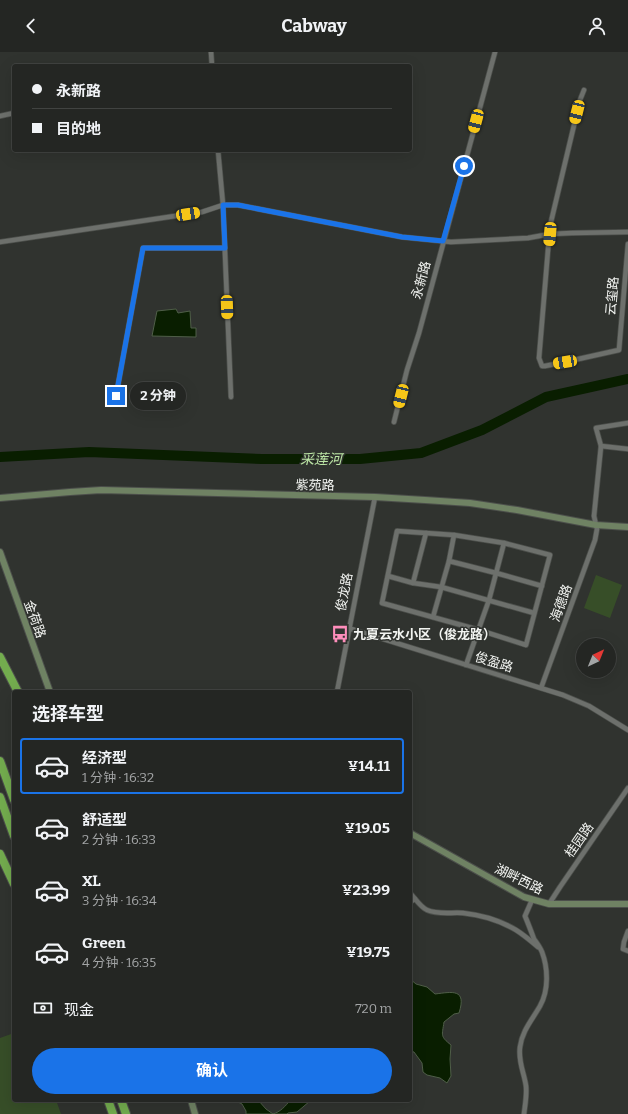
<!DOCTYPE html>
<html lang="zh">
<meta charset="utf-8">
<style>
:root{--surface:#242623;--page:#303230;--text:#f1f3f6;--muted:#a3a5a6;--line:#414341;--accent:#1a73e8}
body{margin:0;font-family:Bitter,"Noto Sans SC",serif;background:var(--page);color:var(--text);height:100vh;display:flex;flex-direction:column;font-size:15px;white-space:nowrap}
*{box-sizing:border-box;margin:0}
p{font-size:13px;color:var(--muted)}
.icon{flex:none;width:22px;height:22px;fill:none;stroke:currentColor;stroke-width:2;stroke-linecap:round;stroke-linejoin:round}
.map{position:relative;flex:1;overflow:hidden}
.panel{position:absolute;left:12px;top:638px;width:400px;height:412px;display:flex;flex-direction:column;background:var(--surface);border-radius:4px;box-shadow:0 4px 16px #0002,0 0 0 1px var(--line)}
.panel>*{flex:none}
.banner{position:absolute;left:12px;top:12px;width:400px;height:88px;border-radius:4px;box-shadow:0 4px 16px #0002,0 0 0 1px var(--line);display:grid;align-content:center;height:88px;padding:0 20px;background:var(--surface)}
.needle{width:26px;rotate:43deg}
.buttons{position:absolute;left:576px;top:586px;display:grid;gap:8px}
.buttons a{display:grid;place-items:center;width:40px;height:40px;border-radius:50%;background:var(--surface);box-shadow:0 4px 16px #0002,0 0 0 1px var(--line);font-size:20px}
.end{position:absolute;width:18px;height:18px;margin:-9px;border:5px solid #1a73e8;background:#fff;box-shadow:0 0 0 2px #fff}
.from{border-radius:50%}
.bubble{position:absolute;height:28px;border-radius:14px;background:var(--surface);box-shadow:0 4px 16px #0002,0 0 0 1px var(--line);font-size:13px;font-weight:700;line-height:28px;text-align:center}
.car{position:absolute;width:12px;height:24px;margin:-12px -6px;border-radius:5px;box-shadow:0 0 3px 1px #0007;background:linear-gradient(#f5c518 24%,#345 0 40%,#f5c518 0 76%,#345 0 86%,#f5c518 0)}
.banner b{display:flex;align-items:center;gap:14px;height:38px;font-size:15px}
.banner b+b{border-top:1px solid var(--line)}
.banner i{width:10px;height:10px;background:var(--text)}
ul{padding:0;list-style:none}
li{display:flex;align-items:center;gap:12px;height:56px;margin:0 8px 6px;padding:0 12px;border:2px solid transparent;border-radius:4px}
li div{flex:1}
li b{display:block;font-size:15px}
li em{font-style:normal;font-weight:700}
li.selected{border-color:var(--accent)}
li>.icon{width:36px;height:36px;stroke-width:1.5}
h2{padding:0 20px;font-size:18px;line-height:48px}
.pay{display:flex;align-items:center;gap:10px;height:44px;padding:0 20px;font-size:15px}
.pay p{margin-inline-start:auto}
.action{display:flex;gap:8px;margin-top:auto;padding:8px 20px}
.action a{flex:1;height:46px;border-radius:24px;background:var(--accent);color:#fff;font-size:16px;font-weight:700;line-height:46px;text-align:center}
header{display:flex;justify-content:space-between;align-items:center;height:52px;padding:0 20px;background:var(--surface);font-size:18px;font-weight:700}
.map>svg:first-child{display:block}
</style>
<header><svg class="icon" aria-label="back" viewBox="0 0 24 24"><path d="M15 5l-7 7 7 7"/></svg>Cabway<svg class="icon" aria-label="person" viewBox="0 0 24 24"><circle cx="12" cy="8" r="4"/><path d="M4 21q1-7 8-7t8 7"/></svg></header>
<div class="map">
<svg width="628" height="1062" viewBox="0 0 628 1062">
<rect width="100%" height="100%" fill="#30332f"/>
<g fill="#374e28">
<path d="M 596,523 L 622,533 L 610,566 L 584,556 Z"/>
<path d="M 14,981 L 14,1048 L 56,1048 L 61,1062 L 0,1062 L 0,986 Z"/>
</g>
<g fill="#091e00" stroke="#4f5e48">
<path d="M 176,257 L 178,261 L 190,259 L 191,276 L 196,276 L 196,285 L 152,284 L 157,259 Z"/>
<path d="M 410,927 L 416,932 L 427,935 L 435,942 C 452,940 467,936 459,961 L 454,962 L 444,970 C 442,984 440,984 451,993 L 450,1007 L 451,1024 L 447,1031 L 440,1026 L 427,1023 L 423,1020 L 422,1011 L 414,1000 L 410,999 Z"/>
<path d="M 234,1048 L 258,1048 L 266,1057 L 273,1062 L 246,1062 L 246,1059 L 242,1052 Z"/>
<path d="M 290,1048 L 310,1048 L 310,1049 L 297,1060 L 288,1061 L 287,1062 L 273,1062 C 280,1060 286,1054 290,1048 Z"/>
</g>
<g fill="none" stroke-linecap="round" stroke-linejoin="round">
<path stroke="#091e00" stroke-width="10" d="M 0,405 L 89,400 L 262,407 L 360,407 L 421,401 L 482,378 L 546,345 L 628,327"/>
<g stroke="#4c4f4b" stroke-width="6">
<g id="street">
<path d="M 211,0 L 212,14"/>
<path d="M 584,38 L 580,48 L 550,174 L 539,306 L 542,314 L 545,314 L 565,310 L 619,298 L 628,192"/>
<path d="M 0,64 L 14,61"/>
<path d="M 218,98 L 223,153 L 231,345"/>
<path d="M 0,190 L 202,160 L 223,153 L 238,153 L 402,185 L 451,190 L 528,186 L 550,182 L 572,181 L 628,180"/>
<path d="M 116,344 L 143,196 L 225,196"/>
<path d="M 394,370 L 407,318 L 419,281 L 495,0"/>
<path d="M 628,371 L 596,376 L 601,394 L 628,397"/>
<path d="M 397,479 L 454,483 L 504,491 L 550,503 L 526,593 L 479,578 L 382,551 Z"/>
<path d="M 426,481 L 413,531 L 441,535 L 534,561"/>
<path d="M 454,483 L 449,509 L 496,521 L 542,534"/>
<path d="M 388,524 L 413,531"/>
<path d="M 433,565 L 449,509"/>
<path d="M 348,576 L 563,643 L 589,654 L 628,678"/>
<path d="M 466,613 L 489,548 L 504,491"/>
<path d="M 541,636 L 595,488 L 597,477 L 596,473 L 594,464 L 601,394"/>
<path d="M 337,640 L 375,445"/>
<path d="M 410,841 C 415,846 420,855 427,858 C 438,863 452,860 463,861 C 481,863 501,869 516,878 C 524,883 531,889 538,895"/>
<path d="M 410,850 L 415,847"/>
<path d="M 549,852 L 560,835 L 628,736"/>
<path d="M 628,879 L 624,890 L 623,897 L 628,899"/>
<path d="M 524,1062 C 525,1053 527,1044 526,1034 C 524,1020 518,1010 520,995 C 522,979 532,968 540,954 C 549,938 548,916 542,900 C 540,895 537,891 534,887 C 531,879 528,871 525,864 L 532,848"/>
</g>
</g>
<g stroke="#4c4f4b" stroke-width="8">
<g id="secondary">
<path d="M 0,446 L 70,440 L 101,438 L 375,445 L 425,448 L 470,451 L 517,458 L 596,473 L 628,475"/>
<path d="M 0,500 L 50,640"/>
<path d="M 410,781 L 524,845 L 549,852 L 628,852"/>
<path d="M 191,1048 L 195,1062"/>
</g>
</g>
<g stroke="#4c4f4b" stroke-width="10">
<g id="highway">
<path d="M 0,605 L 18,640"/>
<path d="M 0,709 L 14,748"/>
<path d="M 0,745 L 14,784"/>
<path d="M 0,802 L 14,832"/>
<path d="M 108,1048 L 113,1062"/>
<path d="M 121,1048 L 126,1062"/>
</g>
</g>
<use href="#street" stroke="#6d706c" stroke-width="4.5"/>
<use href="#secondary" stroke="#6f8263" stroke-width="6"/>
<use href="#highway" stroke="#73ac4e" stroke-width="8"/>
</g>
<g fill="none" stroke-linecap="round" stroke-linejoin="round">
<path stroke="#1a73e8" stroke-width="5" d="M 116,344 L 143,196 L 225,196 L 223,153 L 238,153 L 402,185 L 443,189 L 464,114"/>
</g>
<defs>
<g id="bus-bare" transform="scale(1.38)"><path d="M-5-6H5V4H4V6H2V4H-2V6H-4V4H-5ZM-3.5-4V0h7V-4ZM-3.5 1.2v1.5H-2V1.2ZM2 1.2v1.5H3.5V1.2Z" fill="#fe8ebb" stroke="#30332f" stroke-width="2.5" paint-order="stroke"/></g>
</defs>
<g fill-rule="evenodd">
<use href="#bus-bare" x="340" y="582"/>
</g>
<g text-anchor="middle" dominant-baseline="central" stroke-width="3" stroke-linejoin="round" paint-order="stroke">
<g font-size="13" fill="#f2f4f1" stroke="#30332f">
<text transform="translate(421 228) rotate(-75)">永新路</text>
<text transform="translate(612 244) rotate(-85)">云玺路</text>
<text transform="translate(315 433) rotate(1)">紫苑路</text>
<text transform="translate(344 540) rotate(-79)">俊龙路</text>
<text transform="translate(561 551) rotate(-70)">海德路</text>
<text transform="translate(35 567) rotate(70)">金荷路</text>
<text transform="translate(494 610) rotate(17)">俊盈路</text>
<text transform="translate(579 788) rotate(-55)">桂园路</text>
<text transform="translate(519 827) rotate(26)">湖畔西路</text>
</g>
<g font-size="13" font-weight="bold" fill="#f2f4f1" stroke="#30332f" text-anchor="start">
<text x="353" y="582">九夏云水小区（俊龙路）</text>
</g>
<g font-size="14" font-style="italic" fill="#bce6a5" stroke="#30332f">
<text x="321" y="407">采莲河</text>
</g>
</g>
</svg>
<div class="buttons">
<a><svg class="needle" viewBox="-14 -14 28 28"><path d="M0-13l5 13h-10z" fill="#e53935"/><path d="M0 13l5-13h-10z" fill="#a3a5a6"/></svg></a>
</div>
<i class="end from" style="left:464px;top:114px"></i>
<i class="end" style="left:116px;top:344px"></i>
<div class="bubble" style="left:130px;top:330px;width:56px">2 分钟</div>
<i class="car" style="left:577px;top:60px;rotate:194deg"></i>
<i class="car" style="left:476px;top:69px;rotate:195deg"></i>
<i class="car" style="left:188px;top:162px;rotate:81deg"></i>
<i class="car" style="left:550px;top:182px;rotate:185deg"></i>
<i class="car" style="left:227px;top:255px;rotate:178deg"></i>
<i class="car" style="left:565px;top:310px;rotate:260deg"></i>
<i class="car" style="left:401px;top:344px;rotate:194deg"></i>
<div class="banner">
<b><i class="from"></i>永新路</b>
<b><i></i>目的地</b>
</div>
<section class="panel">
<h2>选择车型</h2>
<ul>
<li class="selected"><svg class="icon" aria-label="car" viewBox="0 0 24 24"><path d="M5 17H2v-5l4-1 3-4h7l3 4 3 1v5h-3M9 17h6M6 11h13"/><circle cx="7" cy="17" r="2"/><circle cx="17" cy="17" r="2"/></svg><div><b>经济型</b><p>1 分钟 · 16:32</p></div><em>¥14.11</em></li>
<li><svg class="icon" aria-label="car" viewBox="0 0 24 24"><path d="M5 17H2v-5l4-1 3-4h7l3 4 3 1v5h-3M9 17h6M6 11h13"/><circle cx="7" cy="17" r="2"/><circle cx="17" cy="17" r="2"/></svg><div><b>舒适型</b><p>2 分钟 · 16:33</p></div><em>¥19.05</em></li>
<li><svg class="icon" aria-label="car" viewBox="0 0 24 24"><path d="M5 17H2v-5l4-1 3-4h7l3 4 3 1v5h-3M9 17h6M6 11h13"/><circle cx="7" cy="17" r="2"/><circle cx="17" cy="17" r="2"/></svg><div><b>XL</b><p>3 分钟 · 16:34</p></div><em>¥23.99</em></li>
<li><svg class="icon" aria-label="car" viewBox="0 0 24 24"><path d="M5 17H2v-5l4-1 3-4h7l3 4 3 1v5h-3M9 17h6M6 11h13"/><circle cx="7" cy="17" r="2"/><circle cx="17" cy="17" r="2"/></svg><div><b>Green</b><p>4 分钟 · 16:35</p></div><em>¥19.75</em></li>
</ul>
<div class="pay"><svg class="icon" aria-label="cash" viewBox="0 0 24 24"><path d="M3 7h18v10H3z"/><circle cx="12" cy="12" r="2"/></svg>现金<p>720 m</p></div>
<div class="action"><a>确认</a></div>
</section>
</div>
